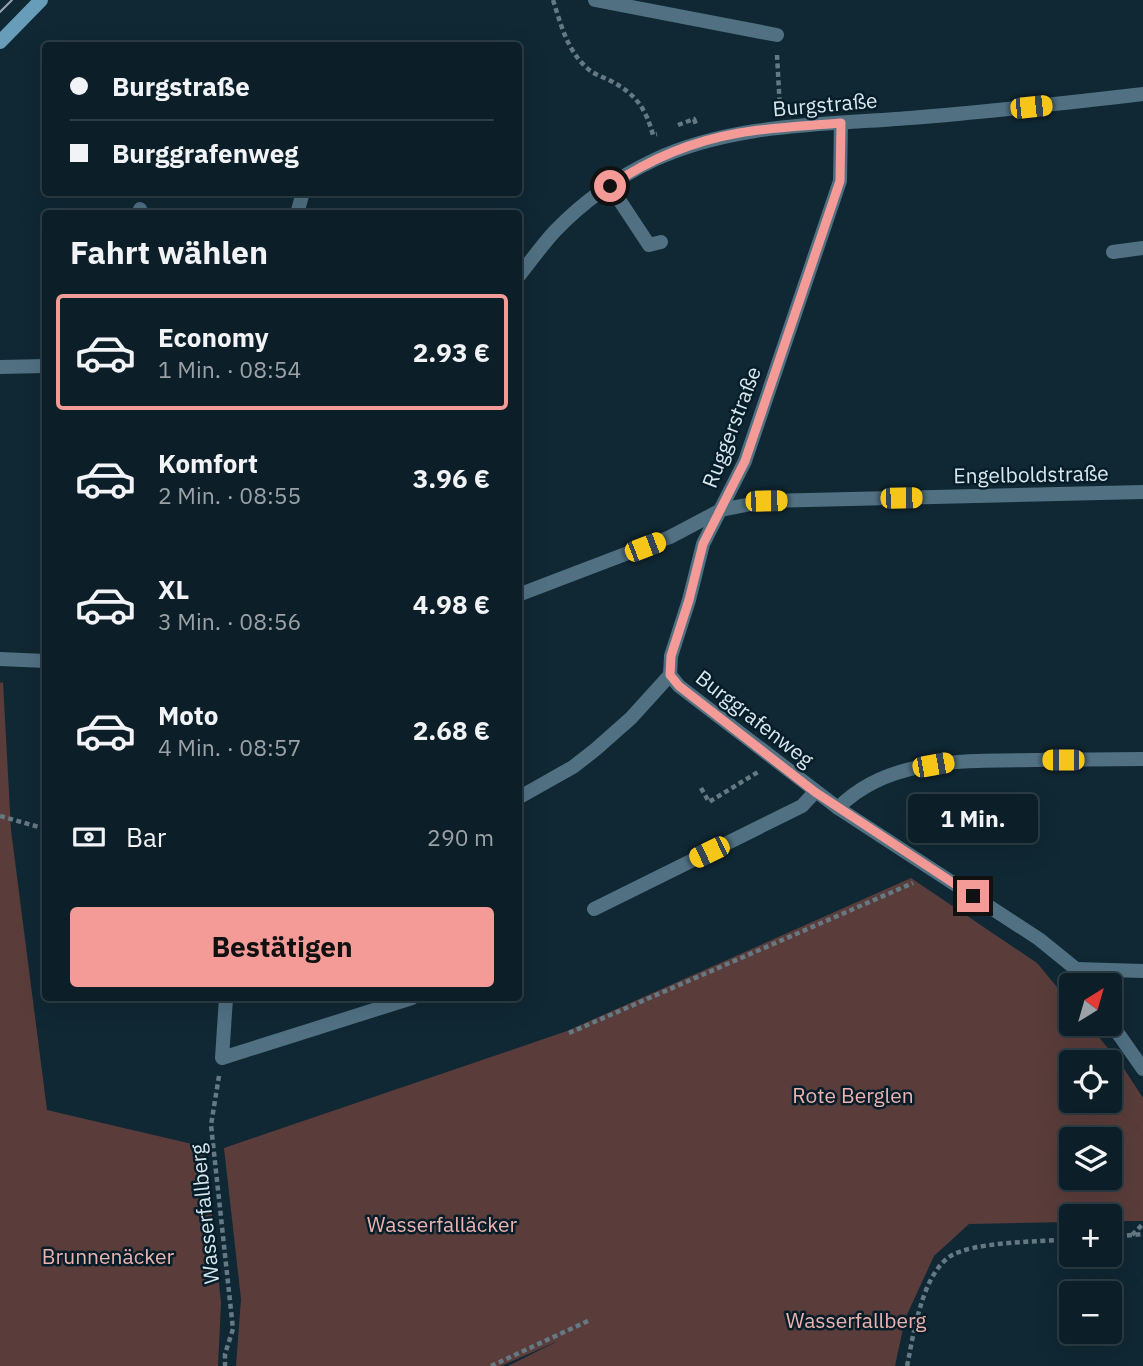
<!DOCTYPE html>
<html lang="de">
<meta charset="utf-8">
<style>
:root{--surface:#0c1e27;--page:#1a2b33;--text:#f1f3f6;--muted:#9aa2a7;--line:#2c3c44;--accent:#f59b97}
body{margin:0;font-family:"IBM Plex Sans",sans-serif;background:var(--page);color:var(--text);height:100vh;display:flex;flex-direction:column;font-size:26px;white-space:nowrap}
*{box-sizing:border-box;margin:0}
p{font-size:23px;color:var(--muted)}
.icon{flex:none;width:38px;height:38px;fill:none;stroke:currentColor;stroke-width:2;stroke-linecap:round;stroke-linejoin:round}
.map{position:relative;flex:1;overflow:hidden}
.drawer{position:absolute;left:42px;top:210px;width:480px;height:791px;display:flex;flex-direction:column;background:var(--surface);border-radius:7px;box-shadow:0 7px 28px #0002,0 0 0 2px var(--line)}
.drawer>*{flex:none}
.guide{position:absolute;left:42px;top:42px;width:480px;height:154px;border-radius:7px;box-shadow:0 7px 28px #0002,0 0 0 2px var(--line);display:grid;align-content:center;height:154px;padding:0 28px;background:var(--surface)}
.needle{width:46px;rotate:37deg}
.buttons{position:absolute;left:1059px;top:973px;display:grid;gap:14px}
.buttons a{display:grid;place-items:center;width:63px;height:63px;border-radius:7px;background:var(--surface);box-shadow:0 7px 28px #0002,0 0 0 2px var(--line);font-size:35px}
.end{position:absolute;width:32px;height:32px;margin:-16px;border:9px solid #f59b97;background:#111;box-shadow:0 0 0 4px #111}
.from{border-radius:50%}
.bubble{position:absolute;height:49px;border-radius:7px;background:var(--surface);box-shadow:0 7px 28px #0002,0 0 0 2px var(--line);font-size:23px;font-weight:700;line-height:49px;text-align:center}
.car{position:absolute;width:21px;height:42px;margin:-21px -10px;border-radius:9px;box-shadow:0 0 5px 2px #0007;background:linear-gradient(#f5c518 24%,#345 0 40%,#f5c518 0 76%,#345 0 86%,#f5c518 0)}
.guide b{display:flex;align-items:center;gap:24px;height:66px;font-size:26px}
.guide b+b{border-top:2px solid var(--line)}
.guide i{width:18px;height:18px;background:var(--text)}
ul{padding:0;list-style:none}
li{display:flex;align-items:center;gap:21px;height:116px;margin:0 14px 10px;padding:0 14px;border:4px solid transparent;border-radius:7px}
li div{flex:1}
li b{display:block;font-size:26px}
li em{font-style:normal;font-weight:700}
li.selected{border-color:var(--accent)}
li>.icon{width:63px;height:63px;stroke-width:1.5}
h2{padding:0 28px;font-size:32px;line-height:84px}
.pay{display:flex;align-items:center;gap:18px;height:77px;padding:0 28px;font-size:26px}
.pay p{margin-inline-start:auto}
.button{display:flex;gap:14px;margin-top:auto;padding:14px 28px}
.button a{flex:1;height:80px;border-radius:7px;background:var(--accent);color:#111;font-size:28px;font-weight:700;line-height:80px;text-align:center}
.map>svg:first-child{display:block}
</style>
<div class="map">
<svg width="1143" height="1366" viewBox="0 0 1143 1366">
<rect width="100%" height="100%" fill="#102834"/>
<g fill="#5a3d3b" fill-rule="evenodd">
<path d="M 3,682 L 11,830 L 47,1110 L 205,1147 L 221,1303 L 218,1366 L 0,1366 L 0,683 Z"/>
<path d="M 911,878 L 1037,963 L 1071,1004 L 1071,1024 L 1088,1024 L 1121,1064 L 1143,1098 L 1143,1221 L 1110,1221 L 1110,1216 L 1071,1216 L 1071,1222 L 969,1224 L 934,1256 L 905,1319 L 895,1366 L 508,1366 L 560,1340 L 501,1366 L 236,1366 L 241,1299 L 224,1148 L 567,1031 ZM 1071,1062 L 1110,1062 L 1110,1101 L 1071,1101 ZM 1071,1139 L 1110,1139 L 1110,1178 L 1071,1178 Z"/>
</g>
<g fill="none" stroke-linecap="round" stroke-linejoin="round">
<g stroke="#657983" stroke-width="4.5" stroke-dasharray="5 3.5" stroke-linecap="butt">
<path d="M 553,0 C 561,25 567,50 587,68 C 593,74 603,77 611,81 C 636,94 646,109 653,135 L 657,134"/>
<path d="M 777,55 L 780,109"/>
<path d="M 678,125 L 694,119 L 696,124"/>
<path d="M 701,788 L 709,802 L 758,772"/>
<path d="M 0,816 L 46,829"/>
<path d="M 569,1033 L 913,883"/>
<path d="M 219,1076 L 211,1125 L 233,1329 L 225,1354 L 225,1366"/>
<path d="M 1132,1235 L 1143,1224"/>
<path d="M 1110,1237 L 1143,1234"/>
<path d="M 491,1366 L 590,1320"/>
<path d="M 907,1366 C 911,1347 914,1327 920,1308 C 925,1290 934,1268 949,1257 C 972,1241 1041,1242 1071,1239"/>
</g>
<g stroke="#517183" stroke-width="14">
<path d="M 595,0 L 777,35"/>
<path d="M 610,186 L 649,245 L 661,242"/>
<path d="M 139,214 L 140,209"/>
<path d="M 297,214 L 303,192"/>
<path d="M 1113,252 L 1143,248"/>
<path d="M 594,909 L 802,806 L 815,792"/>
<path d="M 226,998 L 222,1058 L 412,998"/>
</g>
<g stroke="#517183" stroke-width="14">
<path d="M 518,277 C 530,262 542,245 555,231 C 583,202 618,177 654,160 C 734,123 824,125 910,118 C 988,112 1065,103 1143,94"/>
<path d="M 0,367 L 46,366"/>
<path d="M 518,595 L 670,537 L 721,510 L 766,501 L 1143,492"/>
<path d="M 0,659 L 46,661"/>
<path d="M 670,675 L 679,686 L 838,808 L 1039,939 L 1076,969 L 1086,985"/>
<path d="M 518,798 L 573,767 L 596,749 L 631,718 L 670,675 L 671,656 L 689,600 L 703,544 L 745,461 L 840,181 L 841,123"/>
<path d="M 838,808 C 889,756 969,761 1036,760 C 1072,760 1107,759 1143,759"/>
<path d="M 1076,969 L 1143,971"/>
<path d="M 1110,1022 L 1143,1069"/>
</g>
<path stroke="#689db9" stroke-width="14" d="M 0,42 L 41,0"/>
<path stroke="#93a4ae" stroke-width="2" d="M 0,12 L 12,0"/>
</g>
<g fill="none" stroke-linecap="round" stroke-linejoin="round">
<path stroke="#f59b97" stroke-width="9" d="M 610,186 C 648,160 693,141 739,133 C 773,127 807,126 841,123 L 840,181 L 745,461 L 703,544 L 689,600 L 671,656 L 670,675 L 679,686 L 815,792 L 973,896"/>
</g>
<g text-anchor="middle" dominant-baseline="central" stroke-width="5" stroke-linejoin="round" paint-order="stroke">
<g font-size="21" fill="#d8e6ee" stroke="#061e29">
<text transform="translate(825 104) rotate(-5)">Burgstraße</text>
<text transform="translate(731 427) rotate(-69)">Ruggerstraße</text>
<text transform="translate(1031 474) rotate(-1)">Engelboldstraße</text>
<text transform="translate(755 718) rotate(38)">Burggrafenweg</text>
<text transform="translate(204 1214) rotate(-96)">Wasserfallberg</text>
</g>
<g font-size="21" fill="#eeb1ad" stroke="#061e29">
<text x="853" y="1095">Rote Berglen</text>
<text x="442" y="1224">Wasserfalläcker</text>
<text x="108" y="1256">Brunnenäcker</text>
<text x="856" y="1320">Wasserfallberg</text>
</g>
</g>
</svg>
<div class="buttons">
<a><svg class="needle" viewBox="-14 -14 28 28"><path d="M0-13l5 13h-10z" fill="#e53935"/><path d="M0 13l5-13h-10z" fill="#9aa2a7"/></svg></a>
<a><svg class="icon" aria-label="locate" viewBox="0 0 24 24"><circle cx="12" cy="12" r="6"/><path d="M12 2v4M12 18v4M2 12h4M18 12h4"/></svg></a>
<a><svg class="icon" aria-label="layers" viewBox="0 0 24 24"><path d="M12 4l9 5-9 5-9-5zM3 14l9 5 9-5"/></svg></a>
<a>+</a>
<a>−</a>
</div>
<i class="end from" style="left:610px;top:186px"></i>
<i class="end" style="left:973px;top:896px"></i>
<div class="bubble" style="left:908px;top:794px;width:130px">1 Min.</div>
<i class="car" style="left:1031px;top:107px;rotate:84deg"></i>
<i class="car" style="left:901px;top:498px;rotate:89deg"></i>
<i class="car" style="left:766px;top:501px;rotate:89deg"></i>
<i class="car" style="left:645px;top:547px;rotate:69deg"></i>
<i class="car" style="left:1063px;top:760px;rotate:270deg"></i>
<i class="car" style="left:933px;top:765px;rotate:80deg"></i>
<i class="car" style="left:709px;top:852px;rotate:244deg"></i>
<div class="guide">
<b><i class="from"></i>Burgstraße</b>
<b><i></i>Burggrafenweg</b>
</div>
<section class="drawer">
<h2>Fahrt wählen</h2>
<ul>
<li class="selected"><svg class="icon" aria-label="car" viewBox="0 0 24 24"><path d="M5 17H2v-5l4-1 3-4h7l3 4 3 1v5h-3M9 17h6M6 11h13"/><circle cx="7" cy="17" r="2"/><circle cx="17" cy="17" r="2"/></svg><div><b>Economy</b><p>1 Min. · 08:54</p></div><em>2.93 €</em></li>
<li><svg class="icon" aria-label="car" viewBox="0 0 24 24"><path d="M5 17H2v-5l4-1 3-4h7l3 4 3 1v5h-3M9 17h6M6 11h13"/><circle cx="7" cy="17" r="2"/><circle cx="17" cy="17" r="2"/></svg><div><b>Komfort</b><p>2 Min. · 08:55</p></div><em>3.96 €</em></li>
<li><svg class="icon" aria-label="car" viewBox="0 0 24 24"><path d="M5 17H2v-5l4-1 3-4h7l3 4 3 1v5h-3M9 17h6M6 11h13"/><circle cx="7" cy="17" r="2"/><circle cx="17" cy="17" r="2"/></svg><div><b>XL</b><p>3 Min. · 08:56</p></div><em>4.98 €</em></li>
<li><svg class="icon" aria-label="car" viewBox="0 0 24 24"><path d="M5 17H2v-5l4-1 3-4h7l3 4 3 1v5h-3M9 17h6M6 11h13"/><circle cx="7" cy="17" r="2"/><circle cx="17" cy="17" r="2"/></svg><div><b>Moto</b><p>4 Min. · 08:57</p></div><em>2.68 €</em></li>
</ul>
<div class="pay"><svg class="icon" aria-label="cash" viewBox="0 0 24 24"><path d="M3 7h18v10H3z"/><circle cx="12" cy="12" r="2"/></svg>Bar<p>290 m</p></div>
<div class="button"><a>Bestätigen</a></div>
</section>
</div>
